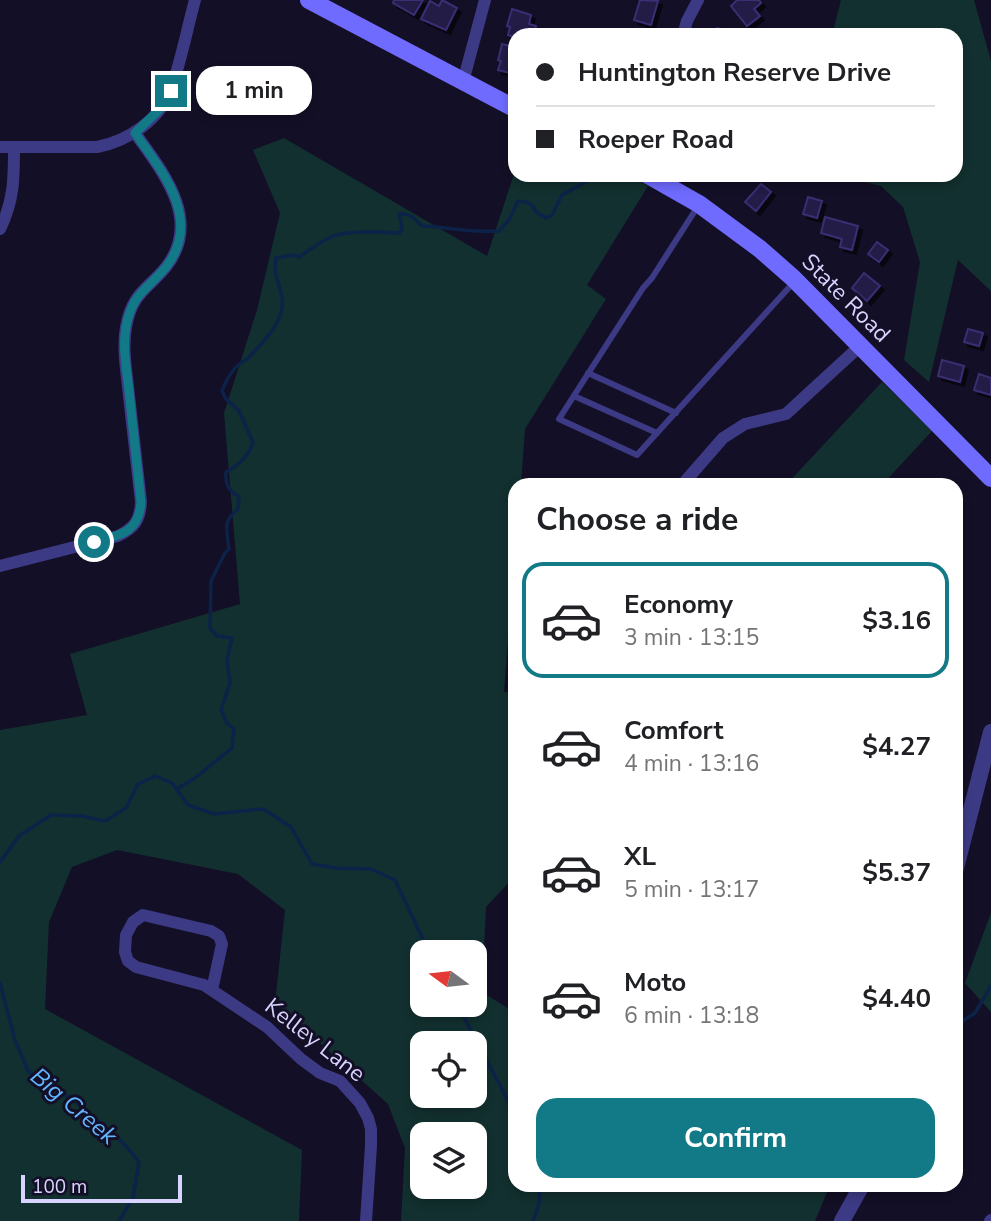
<!DOCTYPE html>
<meta charset="utf-8">
<style>
:root{--surface:#fff;--page:#f6f6f6;--text:#202124;--muted:#757577;--line:#e0e0e0;--accent:#127987}
body{margin:0;font-family:"Nunito Sans",sans-serif;background:var(--page);color:var(--text);height:100vh;display:flex;flex-direction:column;font-size:26px;white-space:nowrap}
*{box-sizing:border-box;margin:0}
p{font-size:23px;color:var(--muted)}
.icon{flex:none;width:38px;height:38px;fill:none;stroke:currentColor;stroke-width:2;stroke-linecap:round;stroke-linejoin:round}
.map{position:relative;flex:1;overflow:hidden}
.sheet{position:absolute;left:508px;top:478px;width:455px;height:714px;display:flex;flex-direction:column;background:var(--surface);border-radius:21px;box-shadow:0 4px 10px #0003}
.sheet>*{flex:none}
.hud{position:absolute;left:508px;top:28px;width:455px;height:154px;border-radius:21px;box-shadow:0 4px 10px #0003;display:grid;align-content:center;height:154px;padding:0 28px;background:var(--surface)}
.needle{width:46px;rotate:285deg}
.buttons{position:absolute;left:410px;top:940px;display:grid;gap:14px}
.buttons a{display:grid;place-items:center;width:77px;height:77px;border-radius:14px;background:var(--surface);box-shadow:0 4px 10px #0003;font-size:35px}
.scale{position:absolute;left:21px;bottom:18px;width:161px;box-sizing:border-box;padding-left:7px;border:4px solid #d9d4ff;border-top:0;font-size:19px;line-height:24px;white-space:nowrap;color:#d9d4ff;-webkit-text-stroke:5px #130f26;paint-order:stroke}
.end{position:absolute;width:32px;height:32px;margin:-16px;border:9px solid #127987;background:#fff;box-shadow:0 0 0 4px #fff}
.from{border-radius:50%}
.bubble{position:absolute;height:49px;border-radius:21px;background:var(--surface);box-shadow:0 4px 10px #0003;font-size:23px;font-weight:700;line-height:49px;text-align:center}
.hud b{display:flex;align-items:center;gap:24px;height:66px;font-size:26px}
.hud b+b{border-top:2px solid var(--line)}
.hud i{width:18px;height:18px;background:var(--text)}
ul{padding:0;list-style:none}
li{display:flex;align-items:center;gap:21px;height:116px;margin:0 14px 10px;padding:0 14px;border:4px solid transparent;border-radius:21px}
li div{flex:1}
li b{display:block;font-size:26px}
li em{font-style:normal;font-weight:700}
li.current{border-color:var(--accent)}
li>.icon{width:63px;height:63px;stroke-width:1.5}
h2{padding:0 28px;font-size:32px;line-height:84px}
.cta{display:flex;gap:14px;margin-top:auto;padding:14px 28px}
.cta a{flex:1;height:80px;border-radius:21px;background:var(--accent);color:#fff;font-size:28px;font-weight:700;line-height:80px;text-align:center}
.map>svg:first-child{display:block}
</style>
<div class="map">
<svg width="991" height="1221" viewBox="0 0 991 1221">
<defs>
<filter id="shadow"><feDropShadow dx="4" dy="4" stdDeviation="0" flood-color="#0009"/></filter>
</defs>
<rect width="100%" height="100%" fill="#130f26"/>
<g fill="#12302f" fill-rule="evenodd">
<path d="M 841,0 L 974,0 L 991,61 L 991,291 L 958,260 L 929,382 L 904,360 L 920,262 L 903,207 L 881,186 L 836,175 L 956,175 L 956,35 L 832,35 Z"/>
<path d="M 284,138 L 487,256 L 514,174 L 630,175 L 648,186 L 587,285 L 606,299 L 525,429 L 521,485 L 514,485 L 514,560 L 504,692 L 514,693 L 514,877 L 486,907 L 482,992 L 514,1012 L 514,1185 L 830,1185 L 815,1221 L 401,1221 L 405,1148 L 388,1104 L 275,1003 L 285,910 L 238,874 L 117,850 L 72,867 L 49,922 L 45,1009 L 302,1150 L 299,1221 L 0,1221 L 0,730 L 87,715 L 70,654 L 240,604 L 224,413 L 257,310 L 280,213 L 253,150 ZM 422,952 L 474,952 L 474,1004 L 422,1004 ZM 422,1043 L 474,1043 L 474,1096 L 422,1096 ZM 422,1134 L 474,1134 L 474,1186 L 422,1186 Z"/>
<path d="M 882,382 L 932,431 L 882,485 L 786,485 Z"/>
<path d="M 991,913 L 991,1012 L 965,983 Z"/>
</g>
<g fill="none" stroke-linecap="round" stroke-linejoin="round">
<g stroke="#0c2248" stroke-width="3.5">
<path d="M 177,789 L 195,778 L 232,748 L 234,729 L 227,723 L 221,710 L 230,683 L 227,660 L 232,638 L 217,636 L 210,628 L 211,581 L 225,553 L 229,549 C 227,530 222,522 238,509 L 239,497 C 228,490 225,484 226,472 C 238,466 250,455 253,442 L 239,411 L 226,399 L 222,391 C 227,377 234,366 247,359 C 262,343 286,322 282,297 C 279,281 273,275 276,258 L 292,255 L 299,257 C 310,250 321,241 333,236 C 349,230 381,232 399,233 L 402,228 L 399,214 C 409,212 415,219 422,226 C 448,227 473,233 499,231 L 509,220 L 518,201 C 528,202 532,203 536,212 L 546,218 L 552,215 L 562,195 L 589,180"/>
<path d="M 0,862 L 19,836 L 51,815 L 82,816 L 105,821 L 126,808 L 138,784 L 155,776 L 172,783 L 188,805 L 214,814 L 263,809 L 291,827 L 312,864 L 336,868 L 371,869 L 395,880 L 429,952"/>
<path d="M 0,983 L 15,1040 L 28,1071 L 76,1102 L 125,1145 L 139,1162 L 133,1198 L 119,1221"/>
<path d="M 457,1004 L 514,1112"/>
<path d="M 957,1025 L 975,1013 L 991,986"/>
<path d="M 533,1221 L 539,1204 L 540,1185"/>
</g>
</g>
<g fill="#241b47" stroke="#3b2d73" stroke-width="2" filter="url(#shadow)">
<path d="M 394,0 L 423,0 L 414,15 L 393,3 Z"/>
<path d="M 442,0 L 457,8 L 446,30 L 421,19 L 430,1 L 439,6 Z"/>
<path d="M 640,0 L 658,1 L 651,25 L 634,20 Z"/>
<path d="M 737,0 L 759,0 L 761,3 L 754,9 L 760,16 L 747,26 L 731,6 Z"/>
<path d="M 512,9 L 531,15 L 529,24 L 536,26 L 534,35 L 514,35 L 514,37 L 508,35 L 510,27 L 507,26 Z"/>
<path d="M 717,28 L 734,33 L 733,35 L 715,35 Z"/>
<path d="M 502,44 L 514,47 L 514,74 L 498,70 L 501,61 L 498,60 Z"/>
<path d="M 761,184 L 771,192 L 756,211 L 745,202 Z"/>
<path d="M 808,197 L 822,201 L 817,218 L 803,214 Z"/>
<path d="M 825,217 L 858,226 L 852,250 L 840,247 L 842,239 L 821,233 Z"/>
<path d="M 877,242 L 888,250 L 879,262 L 868,254 Z"/>
<path d="M 864,273 L 880,286 L 867,301 L 852,288 Z"/>
<path d="M 968,329 L 983,333 L 979,346 L 964,342 Z"/>
<path d="M 942,360 L 964,366 L 960,382 L 938,376 Z"/>
<path d="M 979,374 L 991,378 L 991,395 L 974,390 Z"/>
</g>
<g fill="none" stroke-linecap="round" stroke-linejoin="round">
<g stroke="#3d3a85" stroke-width="6">
<path d="M 698,206 L 652,278 L 643,288 L 559,419 L 637,455 L 794,282"/>
<path d="M 588,373 L 676,413"/>
<path d="M 574,396 L 657,433"/>
</g>
<g stroke="#3d3a85" stroke-width="12">
<path d="M 683,35 L 687,21 L 698,0"/>
<path d="M 463,82 L 485,0"/>
<path d="M 0,147 L 97,147 C 128,141 160,120 171,89 C 181,62 187,29 195,0"/>
<path d="M 0,229 C 14,201 14,178 14,148"/>
<path d="M 682,485 L 723,438 L 745,424 L 786,414 L 860,346"/>
<path d="M 0,566 L 118,536 C 134,528 140,521 141,502 C 137,467 133,431 129,396 C 127,374 122,350 126,327 C 132,293 147,290 166,267 C 203,220 162,171 135,133"/>
<path d="M 212,990 L 222,944 L 219,936 L 211,931 L 143,915 L 133,922 L 126,935 L 125,952 L 128,961 L 136,967 L 204,985 L 267,1027 L 301,1059 L 320,1073 L 340,1081 L 360,1103 L 368,1118 L 371,1129 L 371,1146 L 366,1221"/>
<path d="M 990,1221 L 991,1220"/>
</g>
<g stroke="#3d3a85" stroke-width="16">
<path d="M 956,868 L 991,732"/>
<path d="M 842,1221 L 862,1185"/>
</g>
<g stroke="#6f6bff" stroke-width="18">
<path d="M 309,0 L 514,108"/>
<path d="M 648,175 L 699,204 L 760,249 L 793,278 L 991,478"/>
</g>
</g>
<g fill="none" stroke-linecap="round" stroke-linejoin="round">
<path stroke="#127987" stroke-width="9" d="M 94,542 C 120,535 139,533 141,502 C 137,465 133,428 129,391 C 127,370 122,348 126,327 C 132,293 147,290 166,267 C 203,220 162,171 135,133 L 161,108 L 171,91"/>
</g>
<g text-anchor="middle" dominant-baseline="central" stroke-width="6" stroke-linejoin="round" paint-order="stroke">
<g font-size="23" fill="#d9d4ff" stroke="#130f26">
<text transform="translate(846 298) rotate(45)">State Road</text>
<text transform="translate(315 1040) rotate(38)">Kelley Lane</text>
</g>
<g font-size="24" font-style="italic" fill="#62b6ff" stroke="#130f26">
<text transform="translate(74 1106) rotate(40)">Big Creek</text>
</g>
</g>
</svg>
<div class="buttons">
<a><svg class="needle" viewBox="-14 -14 28 28"><path d="M0-13l5 13h-10z" fill="#e53935"/><path d="M0 13l5-13h-10z" fill="#757577"/></svg></a>
<a><svg class="icon" aria-label="locate" viewBox="0 0 24 24"><circle cx="12" cy="12" r="6"/><path d="M12 2v4M12 18v4M2 12h4M18 12h4"/></svg></a>
<a><svg class="icon" aria-label="layers" viewBox="0 0 24 24"><path d="M12 4l9 5-9 5-9-5zM3 14l9 5 9-5"/></svg></a>
</div>
<div class="scale">100 m</div>
<i class="end from" style="left:94px;top:542px"></i>
<i class="end" style="left:171px;top:91px"></i>
<div class="bubble" style="left:196px;top:66px;width:116px">1 min</div>
<div class="hud">
<b><i class="from"></i>Huntington Reserve Drive</b>
<b><i></i>Roeper Road</b>
</div>
<section class="sheet">
<h2>Choose a ride</h2>
<ul>
<li class="current"><svg class="icon" aria-label="car" viewBox="0 0 24 24"><path d="M5 17H2v-5l4-1 3-4h7l3 4 3 1v5h-3M9 17h6M6 11h13"/><circle cx="7" cy="17" r="2"/><circle cx="17" cy="17" r="2"/></svg><div><b>Economy</b><p>3 min · 13:15</p></div><em>$3.16</em></li>
<li><svg class="icon" aria-label="car" viewBox="0 0 24 24"><path d="M5 17H2v-5l4-1 3-4h7l3 4 3 1v5h-3M9 17h6M6 11h13"/><circle cx="7" cy="17" r="2"/><circle cx="17" cy="17" r="2"/></svg><div><b>Comfort</b><p>4 min · 13:16</p></div><em>$4.27</em></li>
<li><svg class="icon" aria-label="car" viewBox="0 0 24 24"><path d="M5 17H2v-5l4-1 3-4h7l3 4 3 1v5h-3M9 17h6M6 11h13"/><circle cx="7" cy="17" r="2"/><circle cx="17" cy="17" r="2"/></svg><div><b>XL</b><p>5 min · 13:17</p></div><em>$5.37</em></li>
<li><svg class="icon" aria-label="car" viewBox="0 0 24 24"><path d="M5 17H2v-5l4-1 3-4h7l3 4 3 1v5h-3M9 17h6M6 11h13"/><circle cx="7" cy="17" r="2"/><circle cx="17" cy="17" r="2"/></svg><div><b>Moto</b><p>6 min · 13:18</p></div><em>$4.40</em></li>
</ul>
<div class="cta"><a>Confirm</a></div>
</section>
</div>
